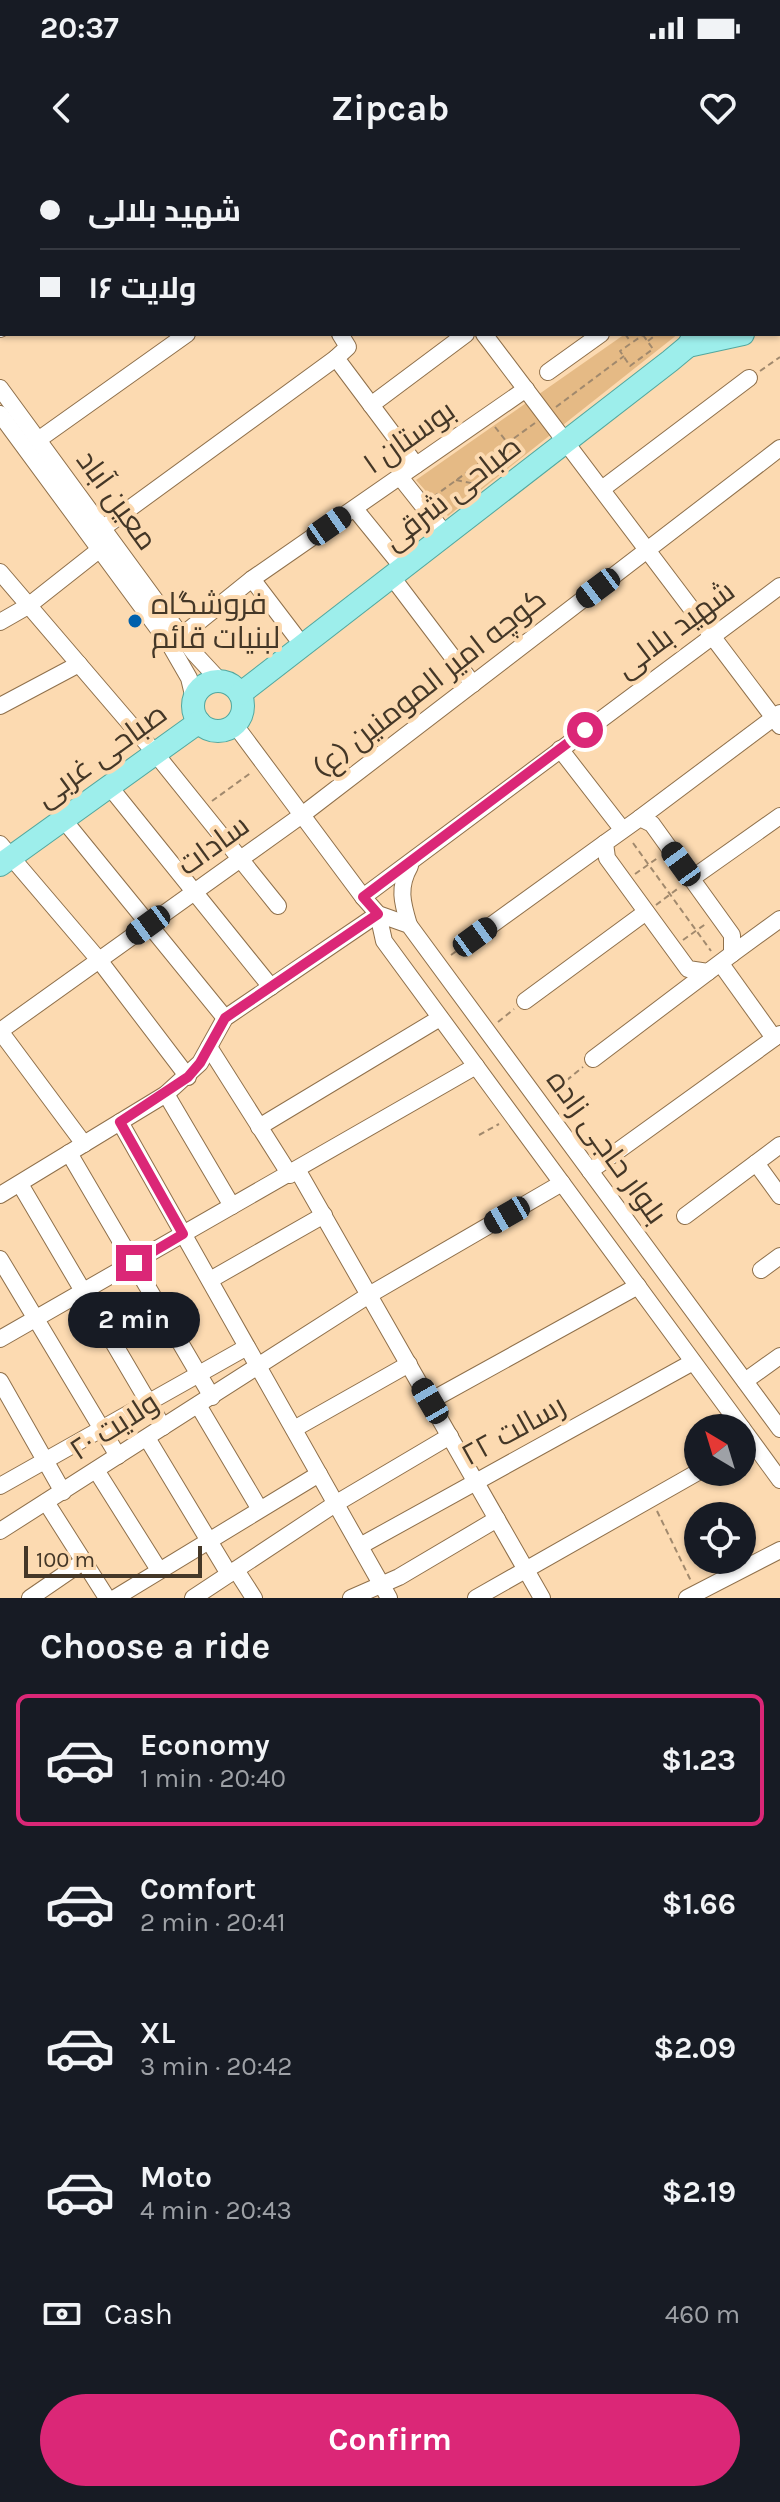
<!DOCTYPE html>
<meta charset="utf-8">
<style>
:root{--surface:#171b24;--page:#242831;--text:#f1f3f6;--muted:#9ea1a6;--line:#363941;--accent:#db2777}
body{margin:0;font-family:Karla,Cairo,sans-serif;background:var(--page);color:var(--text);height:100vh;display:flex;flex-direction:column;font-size:30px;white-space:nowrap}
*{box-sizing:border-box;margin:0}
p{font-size:26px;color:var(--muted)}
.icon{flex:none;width:44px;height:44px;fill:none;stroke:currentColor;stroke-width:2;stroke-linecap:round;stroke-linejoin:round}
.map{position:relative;height:1438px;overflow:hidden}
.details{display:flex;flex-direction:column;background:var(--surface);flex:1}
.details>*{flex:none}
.banner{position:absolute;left:0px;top:0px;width:780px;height:176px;box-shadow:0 2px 6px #0004;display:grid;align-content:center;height:176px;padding:0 40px;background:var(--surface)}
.needle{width:52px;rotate:322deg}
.fabs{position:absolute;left:684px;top:1254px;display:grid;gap:16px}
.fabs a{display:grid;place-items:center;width:72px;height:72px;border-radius:50%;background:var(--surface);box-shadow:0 2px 6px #0004;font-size:40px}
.scale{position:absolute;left:24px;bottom:20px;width:178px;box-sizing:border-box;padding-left:8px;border:4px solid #443727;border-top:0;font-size:22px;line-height:28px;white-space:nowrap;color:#443727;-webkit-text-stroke:6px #fcdab1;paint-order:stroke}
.end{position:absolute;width:36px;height:36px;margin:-18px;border:10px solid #db2777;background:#fff;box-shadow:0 0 0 4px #fff}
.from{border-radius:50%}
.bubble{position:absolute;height:56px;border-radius:28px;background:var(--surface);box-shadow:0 2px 6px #0004;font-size:26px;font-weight:700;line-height:56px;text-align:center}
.car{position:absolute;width:24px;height:48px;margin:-24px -12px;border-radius:10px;box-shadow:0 0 6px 2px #0007;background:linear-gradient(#222 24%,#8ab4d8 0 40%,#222 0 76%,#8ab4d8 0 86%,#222 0)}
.banner b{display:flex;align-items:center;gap:28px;height:76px;font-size:30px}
.banner b+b{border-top:2px solid var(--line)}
.banner i{width:20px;height:20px;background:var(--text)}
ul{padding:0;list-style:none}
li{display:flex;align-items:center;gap:24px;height:132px;margin:0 16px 12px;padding:0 24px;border:4px solid transparent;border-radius:12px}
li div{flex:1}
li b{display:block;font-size:30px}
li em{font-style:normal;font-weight:700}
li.current{border-color:var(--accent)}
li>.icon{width:72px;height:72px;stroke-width:1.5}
h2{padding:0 40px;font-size:36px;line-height:96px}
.pay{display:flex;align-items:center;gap:20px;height:88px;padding:0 40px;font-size:30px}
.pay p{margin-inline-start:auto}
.cta{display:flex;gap:16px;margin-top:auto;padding:16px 40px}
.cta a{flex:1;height:92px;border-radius:48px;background:var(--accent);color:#fff;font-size:32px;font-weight:700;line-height:92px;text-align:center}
.status{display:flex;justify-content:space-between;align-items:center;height:56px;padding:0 40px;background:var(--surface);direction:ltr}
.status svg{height:22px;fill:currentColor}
header{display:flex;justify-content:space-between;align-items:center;height:104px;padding:0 40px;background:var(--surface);font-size:36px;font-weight:700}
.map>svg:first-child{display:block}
</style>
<div class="status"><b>20:37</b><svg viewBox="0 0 49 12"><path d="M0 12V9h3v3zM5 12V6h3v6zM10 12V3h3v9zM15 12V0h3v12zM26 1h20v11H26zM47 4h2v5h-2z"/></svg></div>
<header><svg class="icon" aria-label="back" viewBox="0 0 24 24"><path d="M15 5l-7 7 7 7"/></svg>Zipcab<svg class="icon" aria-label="heart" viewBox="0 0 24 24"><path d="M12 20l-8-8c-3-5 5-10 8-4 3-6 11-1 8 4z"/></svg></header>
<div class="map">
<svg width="780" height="1438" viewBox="0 0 780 1438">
<rect width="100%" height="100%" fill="#fcdab1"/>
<path fill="#e5ba85" d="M 625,174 L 678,174 L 448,356 L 416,320 Z"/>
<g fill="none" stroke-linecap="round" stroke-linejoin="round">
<g stroke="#8f704b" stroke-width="18">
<g id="minor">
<path d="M 48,0 L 49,2"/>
<path d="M 295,0 L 300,2"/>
<path d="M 543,0 L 546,2"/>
<path d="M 85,2 L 89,0"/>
<path d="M 232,2 L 235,0"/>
<path d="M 480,2 L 483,0"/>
<path d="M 663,2 L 664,0"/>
<path d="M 0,41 L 2,40"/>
<path d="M 0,169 L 2,168"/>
<path d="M 340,174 L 348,187 L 336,198 L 416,305"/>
<path d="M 484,174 L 780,566"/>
<path d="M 548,212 L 601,174"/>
<path d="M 0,228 L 194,493 L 220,521"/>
<path d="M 371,245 L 466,174"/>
<path d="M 0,254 L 170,485 L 189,518 L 194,539"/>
<path d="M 38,280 L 187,174"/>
<path d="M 400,317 L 446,375"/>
<path d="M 602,329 L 749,218"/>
<path d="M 355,349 L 403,408"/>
<path d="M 103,368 L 336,198"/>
<path d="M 0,412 L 155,593 L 278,746"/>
<path d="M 392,417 L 473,524"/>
<path d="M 252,419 L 303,486"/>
<path d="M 0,462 L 28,446 L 99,390"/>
<path d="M 170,485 L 252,419 L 526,229"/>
<path d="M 0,546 L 79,504"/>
<path d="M 235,565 L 363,737 L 378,754 L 409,765 L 780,1269"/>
<path d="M 560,589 L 622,669"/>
<path d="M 109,626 L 271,827"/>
<path d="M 640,658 L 652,664 L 732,775 L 732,794 L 708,812 L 688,809 L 607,698 L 605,683 Z"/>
<path d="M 640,658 L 780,553"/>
<path d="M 63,659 L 225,858"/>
<path d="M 0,684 L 99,800 L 188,917"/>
<path d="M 691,719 L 780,656"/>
<path d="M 363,737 L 780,426"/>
<path d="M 378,754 L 384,781 L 742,1268"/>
<path d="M 409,765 C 402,742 398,727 410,706"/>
<path d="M 475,777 L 605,683"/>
<path d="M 732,794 L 780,759"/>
<path d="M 721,804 L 774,878"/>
<path d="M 525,841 L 646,752"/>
<path d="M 0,871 L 302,655 L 780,288"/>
<path d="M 0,871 L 84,984"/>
<path d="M 209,887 L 290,1015"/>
<path d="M 593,899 L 708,812"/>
<path d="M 166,934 L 232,1046"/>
<path d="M 120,962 L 389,1438"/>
<path d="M 259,967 L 440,858"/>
<path d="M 69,993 L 212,1237"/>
<path d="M 756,1003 L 780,1036"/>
<path d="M 298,1011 L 542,1438"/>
<path d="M 590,1011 L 780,874"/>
<path d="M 20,1024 L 163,1267"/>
<path d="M 0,1035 L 166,934 L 200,903 L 225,858 L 378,754"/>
<path d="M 685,1056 L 780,985"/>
<path d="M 0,1099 L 118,1296"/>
<path d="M 761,1110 L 780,1096"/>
<path d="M 210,1120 L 324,1055"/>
<path d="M 0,1179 L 476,906"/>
<path d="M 0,1221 L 63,1332"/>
<path d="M 745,1221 L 780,1196"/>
<path d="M 430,1241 L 638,1126"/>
<path d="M 198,1245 L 259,1348"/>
<path d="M 742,1268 L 780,1320"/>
<path d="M 294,1269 L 409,1204"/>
<path d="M 147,1278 L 229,1414"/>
<path d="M 96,1310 L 159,1410"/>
<path d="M 0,1326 L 247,1187"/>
<path d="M 46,1342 L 107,1438"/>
<path d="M 0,1371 L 369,1135 L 562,1023"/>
<path d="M 360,1386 L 693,1202"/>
<path d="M 236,1410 L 254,1438"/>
<path d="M 30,1438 L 84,1401"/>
<path d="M 115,1438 L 319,1314"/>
<path d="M 193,1438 L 335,1344 L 450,1276"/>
<path d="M 351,1438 L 399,1417 L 497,1359"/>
<path d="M 476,1438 L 698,1312"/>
<path d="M 687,1438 L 780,1390"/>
</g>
</g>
<g stroke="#53a79e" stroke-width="24">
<g id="major">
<path d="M 748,0 L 748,2"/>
<path d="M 778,18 L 780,17"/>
<path d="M 778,151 L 780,152"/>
<path d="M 688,186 L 743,174"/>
<circle cx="218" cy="546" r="25"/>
<path d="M 240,534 L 670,201 L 688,186 L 695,174"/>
<path d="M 0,705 L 199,562"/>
</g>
</g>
<g stroke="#a1896d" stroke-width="2" stroke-dasharray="6 4" stroke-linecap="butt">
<path d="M 625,174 L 631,182"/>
<path d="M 643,175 L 653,189 L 630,206 L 620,191 Z"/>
<path d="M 648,181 L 657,174"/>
<path d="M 760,211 L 780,197"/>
<path d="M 556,247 L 624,196"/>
<path d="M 495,267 L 518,296"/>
<path d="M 456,320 L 481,325"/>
<path d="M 433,337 L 535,263"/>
<path d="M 212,641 L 252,612"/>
<path d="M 633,683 L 711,791"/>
<path d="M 635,714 L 659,697"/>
<path d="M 656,745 L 680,727"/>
<path d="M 683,780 L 707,763"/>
<path d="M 451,795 L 465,785"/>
<path d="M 498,862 L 514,849"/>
<path d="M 551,933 L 583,907"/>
<path d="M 479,975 L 499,964"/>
<path d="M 657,1351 L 691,1421"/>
</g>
<use href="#minor" stroke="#fff" stroke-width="16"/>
<use href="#major" stroke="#9deeeb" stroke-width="22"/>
</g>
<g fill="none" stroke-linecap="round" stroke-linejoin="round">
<path stroke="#db2777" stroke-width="10" d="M 134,1103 L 183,1074 L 120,962 L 188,917 L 200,903 L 225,858 L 378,754 L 363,737 L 585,570"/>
</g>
<circle fill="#0060ac" stroke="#fcdab1" stroke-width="3" cx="135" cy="461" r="8"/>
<g text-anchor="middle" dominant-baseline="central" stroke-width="8" stroke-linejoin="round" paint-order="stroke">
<g font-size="30" fill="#443727" stroke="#fcdab1">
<text transform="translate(409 277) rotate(-35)">بوستان ۱</text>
<text transform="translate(452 333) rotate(-38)">صباحی شرقی</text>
<text transform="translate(117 340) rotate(54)">معین آباد</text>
<text transform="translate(675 469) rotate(-37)">شهید بلالی</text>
<text transform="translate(429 523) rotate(-38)">کوچه امیر المومنین (ع)</text>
<text transform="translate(101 595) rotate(-36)">صباحی غربی</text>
<text transform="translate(213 685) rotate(-36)">سادات</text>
<text transform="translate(607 987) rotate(54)">بلوار حاجی زاده</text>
<text transform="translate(114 1266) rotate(-33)">ولایت ۲۰</text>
<text transform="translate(513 1270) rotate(-29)">رسالت ۲۲</text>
</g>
<g font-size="30" fill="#443727" stroke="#fcdab1" text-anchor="start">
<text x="151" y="444">فروشگاه<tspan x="151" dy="34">لبنیات قائم</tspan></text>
</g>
</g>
</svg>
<div class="fabs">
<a><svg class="needle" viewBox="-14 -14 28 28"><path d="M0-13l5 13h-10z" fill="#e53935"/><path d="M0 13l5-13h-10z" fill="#9ea1a6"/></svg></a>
<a><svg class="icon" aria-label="locate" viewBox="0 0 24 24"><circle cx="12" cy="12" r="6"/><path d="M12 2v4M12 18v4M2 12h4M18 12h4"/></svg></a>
</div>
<div class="scale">100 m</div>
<i class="end from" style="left:585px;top:570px"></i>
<i class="end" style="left:134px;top:1103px"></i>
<div class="bubble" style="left:68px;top:1132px;width:132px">2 min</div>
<i class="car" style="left:329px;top:366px;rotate:55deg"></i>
<i class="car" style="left:598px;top:428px;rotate:233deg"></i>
<i class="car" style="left:681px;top:704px;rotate:324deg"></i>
<i class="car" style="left:148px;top:765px;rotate:234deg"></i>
<i class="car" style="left:475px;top:777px;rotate:54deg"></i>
<i class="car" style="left:507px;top:1055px;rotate:240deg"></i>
<i class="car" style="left:430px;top:1241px;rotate:330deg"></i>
<div class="banner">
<b><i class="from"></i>شهید بلالی</b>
<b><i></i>ولایت ۱۶</b>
</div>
</div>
<section class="details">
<h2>Choose a ride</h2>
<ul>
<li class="current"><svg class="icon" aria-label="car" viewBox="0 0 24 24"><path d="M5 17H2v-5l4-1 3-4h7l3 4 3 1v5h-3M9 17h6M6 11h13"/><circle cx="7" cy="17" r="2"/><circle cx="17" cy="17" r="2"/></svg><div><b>Economy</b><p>1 min · 20:40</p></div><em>$1.23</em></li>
<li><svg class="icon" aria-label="car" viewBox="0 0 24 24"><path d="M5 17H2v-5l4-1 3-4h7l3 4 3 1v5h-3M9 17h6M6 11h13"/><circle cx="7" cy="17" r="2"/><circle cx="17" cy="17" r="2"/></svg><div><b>Comfort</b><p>2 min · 20:41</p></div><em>$1.66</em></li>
<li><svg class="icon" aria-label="car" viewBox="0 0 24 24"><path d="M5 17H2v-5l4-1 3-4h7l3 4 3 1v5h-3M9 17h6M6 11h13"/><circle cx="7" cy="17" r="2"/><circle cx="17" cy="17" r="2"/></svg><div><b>XL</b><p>3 min · 20:42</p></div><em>$2.09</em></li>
<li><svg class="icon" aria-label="car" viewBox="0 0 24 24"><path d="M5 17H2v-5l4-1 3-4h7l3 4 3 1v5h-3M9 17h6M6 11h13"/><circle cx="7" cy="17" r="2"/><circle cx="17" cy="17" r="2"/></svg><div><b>Moto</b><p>4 min · 20:43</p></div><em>$2.19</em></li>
</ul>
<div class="pay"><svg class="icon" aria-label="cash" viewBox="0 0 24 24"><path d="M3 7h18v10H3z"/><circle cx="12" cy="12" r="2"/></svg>Cash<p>460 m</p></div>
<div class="cta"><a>Confirm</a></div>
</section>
